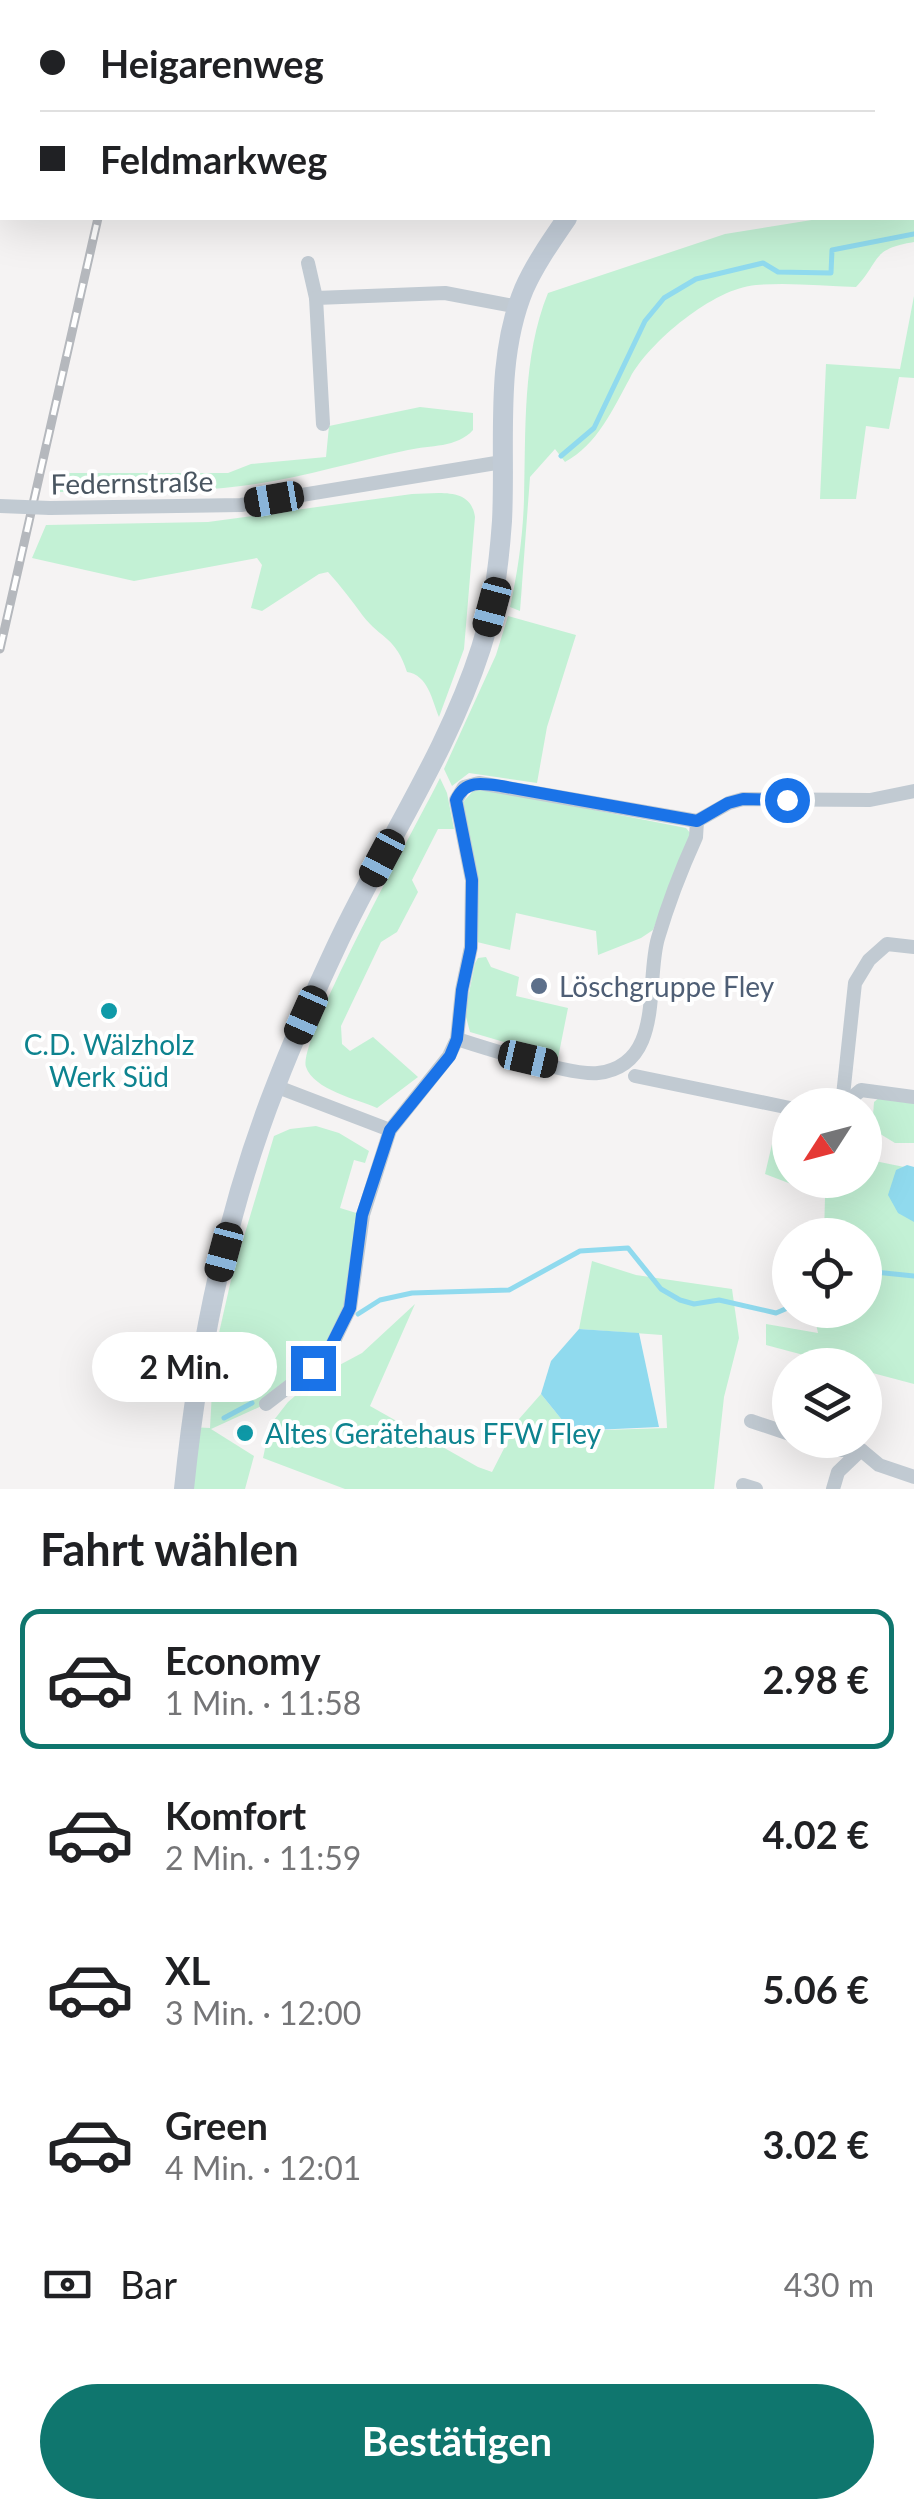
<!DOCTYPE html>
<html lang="de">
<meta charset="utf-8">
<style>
:root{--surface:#fff;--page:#f2f2f2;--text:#202124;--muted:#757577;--line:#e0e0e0;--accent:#0f766e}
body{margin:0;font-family:Lato,sans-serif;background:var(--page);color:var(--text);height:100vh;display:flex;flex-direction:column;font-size:38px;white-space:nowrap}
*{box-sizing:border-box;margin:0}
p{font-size:32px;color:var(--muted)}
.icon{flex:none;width:55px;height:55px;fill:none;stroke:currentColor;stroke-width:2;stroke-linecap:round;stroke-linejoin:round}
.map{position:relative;height:1489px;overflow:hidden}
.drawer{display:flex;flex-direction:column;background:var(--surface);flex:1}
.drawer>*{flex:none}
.banner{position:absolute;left:0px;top:0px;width:915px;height:220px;box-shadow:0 10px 40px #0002;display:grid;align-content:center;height:220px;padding:0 40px;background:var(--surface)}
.needle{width:65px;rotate:234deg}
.fabs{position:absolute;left:772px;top:1088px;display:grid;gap:20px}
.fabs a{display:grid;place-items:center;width:110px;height:110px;border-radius:50%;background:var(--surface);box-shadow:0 10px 40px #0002;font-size:50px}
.end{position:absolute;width:45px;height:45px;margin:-22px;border:12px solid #1a73e8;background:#fff;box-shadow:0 0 0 5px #fff}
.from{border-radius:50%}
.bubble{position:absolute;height:70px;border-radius:35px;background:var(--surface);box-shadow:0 10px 40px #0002;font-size:32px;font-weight:700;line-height:70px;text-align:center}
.car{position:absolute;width:30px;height:60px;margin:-30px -15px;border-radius:12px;box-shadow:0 0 8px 2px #0007;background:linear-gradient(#222 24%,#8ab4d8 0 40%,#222 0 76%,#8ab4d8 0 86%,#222 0)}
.banner b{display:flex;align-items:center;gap:35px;height:95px;font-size:38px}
.banner b+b{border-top:2px solid var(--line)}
.banner i{width:25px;height:25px;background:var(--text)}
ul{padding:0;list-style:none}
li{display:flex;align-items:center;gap:30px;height:140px;margin:0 20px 15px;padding:0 20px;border:5px solid transparent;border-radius:20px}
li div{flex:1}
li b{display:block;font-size:38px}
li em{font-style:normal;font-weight:700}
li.active{border-color:var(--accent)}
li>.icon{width:90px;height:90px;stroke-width:1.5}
h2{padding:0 40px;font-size:45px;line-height:120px}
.pay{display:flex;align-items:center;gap:25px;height:110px;padding:0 40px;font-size:38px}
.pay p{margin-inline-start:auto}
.primary-button{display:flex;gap:20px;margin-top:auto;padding:20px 40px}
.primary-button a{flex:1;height:115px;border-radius:60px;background:var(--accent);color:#fff;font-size:40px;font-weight:700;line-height:115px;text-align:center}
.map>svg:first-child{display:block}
</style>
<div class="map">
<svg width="914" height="1489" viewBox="0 0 914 1489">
<rect width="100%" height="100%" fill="#f5f3f3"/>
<g fill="#c3f1d5">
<path d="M 914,205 L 914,242 C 870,249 881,261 856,287 C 823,286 789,282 756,285 C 714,288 649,342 630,378 C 613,409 597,445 565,462 L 555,449 L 530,477 L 520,611 L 510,607 C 518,571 523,535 524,499 C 526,431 522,357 548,293 L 725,234 L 824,218 L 912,218 Z"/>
<path d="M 914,296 L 914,378 L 899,377 L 889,429 L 866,426 L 856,499 L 820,499 L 826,364 L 900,369 Z"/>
<path d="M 420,407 L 473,413 L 473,430 C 457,448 430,445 408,450 C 352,462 298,479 241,486 C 180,494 117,492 55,492 L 57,473 L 228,473 L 251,464 L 326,457 L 329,426 Z"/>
<path d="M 412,494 C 436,494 471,486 475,517 L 464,649 L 439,717 C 432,700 428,675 407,672 C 396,637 381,639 363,616 C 352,601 341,586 328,572 L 319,574 L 262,611 L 251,608 L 262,565 L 257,558 L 134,581 L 32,558 L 46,525 L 208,522 Z"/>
<path d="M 508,616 L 576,635 L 547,727 L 537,783 L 469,773 L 452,786 L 444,769 L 496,655 Z"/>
<path d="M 440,778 L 447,793 L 454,829 L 438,829 L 412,880 L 418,892 L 397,932 L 381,942 L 341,1026 L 342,1044 L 350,1051 L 373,1037 L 418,1077 L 377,1108 C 357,1099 314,1090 306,1067 C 296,1042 421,817 440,778 Z"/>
<path d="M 487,789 L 686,828 L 691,834 L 653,930 L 641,938 L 598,955 L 596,931 L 516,913 L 510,950 L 477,942 L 463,802 L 473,791 Z"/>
<path d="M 486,957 L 491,967 L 519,977 L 516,996 L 568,1008 L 558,1058 L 470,1032 L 465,1013 L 475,963 L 478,958 Z"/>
<path d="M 879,1098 L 914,1103 L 914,1143 L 895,1143 L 872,1129 L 874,1102 Z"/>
<path d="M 316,1126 L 339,1133 L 369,1151 L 365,1163 L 354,1160 L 340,1208 L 363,1215 L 355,1282 L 332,1345 L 266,1404 L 211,1429 L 254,1456 L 245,1489 L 184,1489 L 190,1427 L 210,1428 L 214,1355 L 231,1280 L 274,1136 L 290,1129 Z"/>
<path d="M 773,1140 L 790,1143 L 790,1180 L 865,1180 L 865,1159 L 914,1169 L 914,1384 L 865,1371 L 865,1365 L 841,1365 L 766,1345 L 766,1324 L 818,1333 L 813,1310 L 865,1310 L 865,1235 L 824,1235 L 825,1197 L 765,1174 Z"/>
<path d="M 592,1261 L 636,1275 L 732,1289 L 739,1338 L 724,1397 L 714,1489 L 345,1489 L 263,1458 L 270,1425 L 288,1402 L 317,1377 L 362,1353 L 415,1304 L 370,1406 L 478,1467 L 492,1472 L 519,1419 L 541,1394 L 571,1431 L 667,1428 L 662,1335 L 579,1329 Z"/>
</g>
<g fill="#90daee">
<path d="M 907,1165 L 914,1167 L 914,1222 L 898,1213 L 888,1195 L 896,1170 Z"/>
<path d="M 579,1329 L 639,1333 L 659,1427 L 571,1431 L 541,1394 L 551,1361 Z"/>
</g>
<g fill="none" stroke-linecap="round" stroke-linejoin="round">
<g stroke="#90daee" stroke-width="5">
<path d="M 561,456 L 594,428 L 645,321 L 664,298 L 696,279 L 763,263 L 778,272 L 831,273 L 832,250 L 914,234"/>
<path d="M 865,1271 L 914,1276"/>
<path d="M 358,1314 L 380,1300 L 412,1293 L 509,1290 L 580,1251 L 628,1248 L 661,1289 L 680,1300 L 694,1304 L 719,1300 L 776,1313 L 790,1307"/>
<path d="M 224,1418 L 252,1403"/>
</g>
<g stroke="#c1cad2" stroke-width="14">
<path d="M 308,263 L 316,298"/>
<path d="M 323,424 L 316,298 L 445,293 L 519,307"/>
<path d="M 50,508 L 241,505 L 502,462"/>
<path d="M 457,1039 C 485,1048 573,1076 598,1073 C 665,1065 645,982 658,938 C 668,904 681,870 696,837 L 697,821"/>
<path d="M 635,1076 L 790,1108"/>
<path d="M 275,1086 L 390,1130"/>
<path d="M 842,1105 L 855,983 L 869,960 L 887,944 L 914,947"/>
<path d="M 843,1105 L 861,1090 L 914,1097"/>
<path d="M 266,1404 L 313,1368 L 332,1345 L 350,1308 L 363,1215 L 390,1130 L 449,1056 L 457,1039 L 462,990 L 471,947 L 472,880 L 456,800 L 464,787 L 479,783 L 697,821 L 729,803 L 743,799 L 870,800 L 914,791"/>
<path d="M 751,1421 L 790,1434"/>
<path d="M 808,1440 L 838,1450 L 861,1450 L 879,1465 L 914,1477"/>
<path d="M 743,1485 L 756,1489"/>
<path d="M 833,1489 L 838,1472 L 861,1450"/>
</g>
<g stroke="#c1cbd6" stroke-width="20">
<path d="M 707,2 L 708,0"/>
<path d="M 184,1489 C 198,1352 225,1214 276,1085 C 294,1038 315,992 336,947 C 383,846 447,754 481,648 C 494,607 499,564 502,521 C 506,445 494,361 524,289 C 535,264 552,240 567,218"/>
</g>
<g stroke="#b5b8bd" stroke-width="9">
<g id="rail">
<path d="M 138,2 L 139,0"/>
<path d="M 0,649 L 98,218"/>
</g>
</g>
<use href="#rail" stroke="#fff" stroke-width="5" stroke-dasharray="15" stroke-linecap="butt"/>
<path stroke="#c1cad2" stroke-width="14" d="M 0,506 L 50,508"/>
</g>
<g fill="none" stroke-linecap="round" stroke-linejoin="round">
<path stroke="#1a73e8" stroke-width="12" d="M 313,1368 L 332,1344 L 350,1308 L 362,1215 L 390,1130 L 450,1056 L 457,1039 L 462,990 L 471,948 L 472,880 L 456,800 C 465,780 482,783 501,786 L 697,821 L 728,803 L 743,799 L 787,800"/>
</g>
<circle fill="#5c6f8a" stroke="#fff" stroke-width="4" cx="539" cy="986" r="10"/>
<g fill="#0f9aa8" stroke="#fff" stroke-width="4">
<circle cx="109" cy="1011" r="10"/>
<circle cx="245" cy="1433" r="10"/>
</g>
<g text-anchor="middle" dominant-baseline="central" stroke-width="8" stroke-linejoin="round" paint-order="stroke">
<g font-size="28" fill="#4a5661" stroke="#fff">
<text transform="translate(132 482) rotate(-1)">Federnstraße</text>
</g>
<g font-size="28" fill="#4e5e75" stroke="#fff" text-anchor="start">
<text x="559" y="986">Löschgruppe Fley</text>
</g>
<g font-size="28" fill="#0d838f" stroke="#fff">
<text x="109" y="1044">C.D. Wälzholz<tspan x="109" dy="32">Werk Süd</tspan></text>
<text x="265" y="1433" text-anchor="start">Altes Gerätehaus FFW Fley</text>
</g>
</g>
</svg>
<div class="fabs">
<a><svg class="needle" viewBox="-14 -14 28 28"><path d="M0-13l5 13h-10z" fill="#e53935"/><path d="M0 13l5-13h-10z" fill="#757577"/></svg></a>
<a><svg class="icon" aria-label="locate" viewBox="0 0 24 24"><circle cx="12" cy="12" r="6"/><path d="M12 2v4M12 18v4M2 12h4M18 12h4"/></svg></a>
<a><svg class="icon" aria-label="layers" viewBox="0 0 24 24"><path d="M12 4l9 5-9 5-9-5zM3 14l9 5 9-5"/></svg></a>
</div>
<i class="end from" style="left:787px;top:800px"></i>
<i class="end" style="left:313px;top:1368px"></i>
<div class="bubble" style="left:92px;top:1332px;width:185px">2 Min.</div>
<i class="car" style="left:274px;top:499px;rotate:260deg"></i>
<i class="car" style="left:492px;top:607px;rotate:195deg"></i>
<i class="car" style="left:382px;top:858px;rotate:208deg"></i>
<i class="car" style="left:306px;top:1015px;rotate:204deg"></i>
<i class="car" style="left:528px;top:1059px;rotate:103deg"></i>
<i class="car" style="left:224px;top:1252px;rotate:195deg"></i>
<div class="banner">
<b><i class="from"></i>Heigarenweg</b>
<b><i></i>Feldmarkweg</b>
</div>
</div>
<section class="drawer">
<h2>Fahrt wählen</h2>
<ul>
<li class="active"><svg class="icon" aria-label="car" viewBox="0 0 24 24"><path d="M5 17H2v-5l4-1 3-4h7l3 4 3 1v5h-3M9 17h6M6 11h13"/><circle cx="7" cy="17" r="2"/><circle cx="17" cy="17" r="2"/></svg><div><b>Economy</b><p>1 Min. · 11:58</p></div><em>2.98 €</em></li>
<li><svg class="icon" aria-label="car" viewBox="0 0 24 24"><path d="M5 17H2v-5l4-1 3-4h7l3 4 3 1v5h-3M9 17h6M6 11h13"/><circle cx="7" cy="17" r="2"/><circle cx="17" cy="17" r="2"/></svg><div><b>Komfort</b><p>2 Min. · 11:59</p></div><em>4.02 €</em></li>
<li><svg class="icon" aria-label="car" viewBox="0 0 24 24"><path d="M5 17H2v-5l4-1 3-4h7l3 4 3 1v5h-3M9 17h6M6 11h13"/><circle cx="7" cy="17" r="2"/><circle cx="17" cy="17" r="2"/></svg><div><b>XL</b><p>3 Min. · 12:00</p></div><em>5.06 €</em></li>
<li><svg class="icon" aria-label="car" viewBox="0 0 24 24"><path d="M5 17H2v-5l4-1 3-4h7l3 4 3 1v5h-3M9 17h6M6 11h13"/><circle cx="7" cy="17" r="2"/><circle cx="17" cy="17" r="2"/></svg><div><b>Green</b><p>4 Min. · 12:01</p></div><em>3.02 €</em></li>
</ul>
<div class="pay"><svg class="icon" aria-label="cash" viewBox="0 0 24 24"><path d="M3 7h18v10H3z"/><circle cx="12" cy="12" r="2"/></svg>Bar<p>430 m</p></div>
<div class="primary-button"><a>Bestätigen</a></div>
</section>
